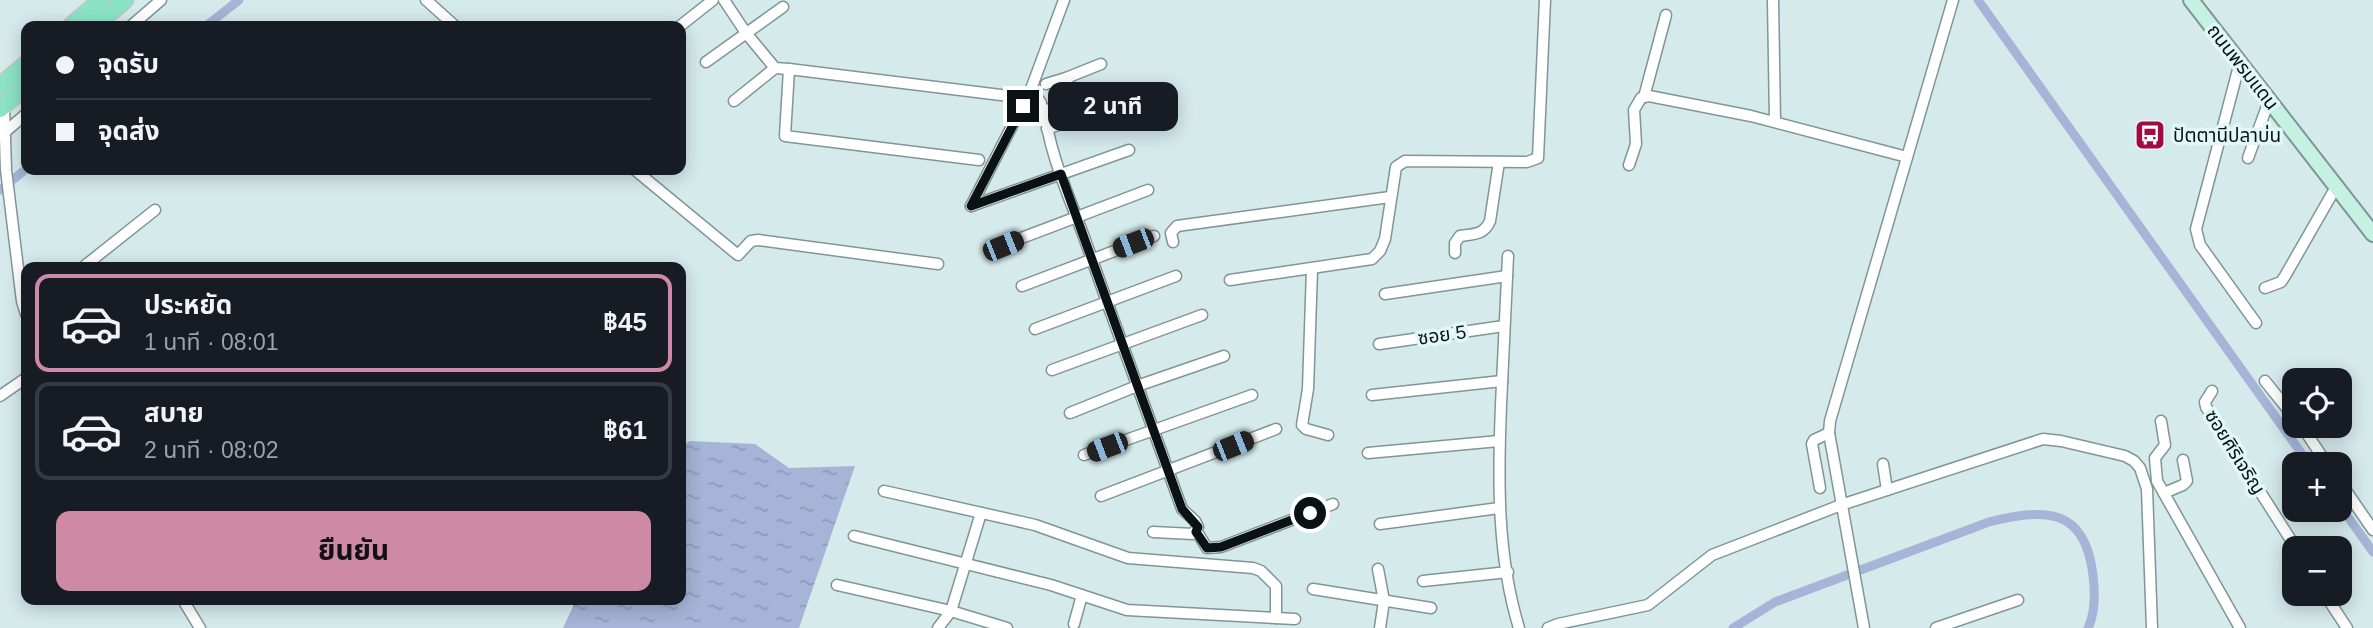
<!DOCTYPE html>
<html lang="th">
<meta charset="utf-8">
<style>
:root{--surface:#171b24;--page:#242831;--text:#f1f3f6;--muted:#9ea1a6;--line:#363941;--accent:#ce8aa5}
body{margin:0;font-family:Arial,"Noto Sans Thai",sans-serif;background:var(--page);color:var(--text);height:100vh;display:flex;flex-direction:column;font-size:26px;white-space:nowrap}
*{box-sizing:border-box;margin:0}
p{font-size:23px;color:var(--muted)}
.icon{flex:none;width:38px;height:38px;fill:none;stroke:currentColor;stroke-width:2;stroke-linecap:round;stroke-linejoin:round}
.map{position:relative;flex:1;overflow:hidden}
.details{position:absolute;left:21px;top:262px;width:665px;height:343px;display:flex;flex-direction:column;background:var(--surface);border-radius:14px;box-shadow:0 4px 18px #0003}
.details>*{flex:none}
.guide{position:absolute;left:21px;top:21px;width:665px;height:154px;border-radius:14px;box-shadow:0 4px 18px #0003;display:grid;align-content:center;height:154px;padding:0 35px;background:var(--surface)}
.buttons{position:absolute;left:2282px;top:368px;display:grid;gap:14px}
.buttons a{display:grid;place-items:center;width:70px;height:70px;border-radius:14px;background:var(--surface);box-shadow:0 4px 18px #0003;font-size:35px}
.end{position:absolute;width:32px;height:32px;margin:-16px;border:9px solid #0b1213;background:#fff;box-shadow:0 0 0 4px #fff}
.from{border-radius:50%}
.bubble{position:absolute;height:49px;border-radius:14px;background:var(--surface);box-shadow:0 4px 18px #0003;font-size:23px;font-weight:700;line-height:49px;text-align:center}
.car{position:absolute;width:21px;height:42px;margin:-21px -10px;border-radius:9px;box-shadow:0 0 5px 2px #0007;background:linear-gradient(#222 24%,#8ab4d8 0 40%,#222 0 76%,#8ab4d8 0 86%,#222 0)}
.guide b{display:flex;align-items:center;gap:24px;height:66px;font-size:26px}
.guide b+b{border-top:2px solid var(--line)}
.guide i{width:18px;height:18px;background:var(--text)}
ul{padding:12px 0 0;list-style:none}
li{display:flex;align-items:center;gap:21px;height:98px;margin:0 14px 10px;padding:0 21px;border:4px solid var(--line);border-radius:14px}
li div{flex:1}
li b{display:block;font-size:26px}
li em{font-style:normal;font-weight:700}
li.active{border-color:var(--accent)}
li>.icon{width:63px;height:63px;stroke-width:1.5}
.action{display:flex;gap:14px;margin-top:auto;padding:14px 35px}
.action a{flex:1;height:80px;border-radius:14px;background:var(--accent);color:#111;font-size:28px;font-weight:700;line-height:80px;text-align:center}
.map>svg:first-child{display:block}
</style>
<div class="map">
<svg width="2373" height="628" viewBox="0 0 2373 628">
<defs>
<pattern id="water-ripples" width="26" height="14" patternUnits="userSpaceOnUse" patternTransform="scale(1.75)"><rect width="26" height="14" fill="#a5b4d7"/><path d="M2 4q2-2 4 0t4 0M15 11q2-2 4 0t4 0" fill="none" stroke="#8d9ab8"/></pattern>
</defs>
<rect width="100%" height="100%" fill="#d5eaeb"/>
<path fill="url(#water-ripples)" d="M 690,441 L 755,444 L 789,468 L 855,466 L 799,628 L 563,628 L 576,600 L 681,600 L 681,446 Z"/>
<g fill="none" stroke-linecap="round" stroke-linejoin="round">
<g stroke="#a5b4d7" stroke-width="9">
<path d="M 1978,0 L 2309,464"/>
<path d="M 206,26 L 239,0"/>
<path d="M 0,190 L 26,169"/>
<path d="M 2340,506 L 2373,552"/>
<path d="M 1733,628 L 1775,602 L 1989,522 C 2045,508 2085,507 2093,575 C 2095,592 2096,612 2088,628"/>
</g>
<path stroke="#b7cacb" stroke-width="10" stroke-dasharray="10 5" stroke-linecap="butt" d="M 1032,116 L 1039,123"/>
<g stroke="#819596" stroke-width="13">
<g id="street">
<path d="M 426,0 L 455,26"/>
<path d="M 724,0 L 746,33 L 775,68 L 789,69"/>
<path d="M 1773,0 L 1775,122"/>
<path d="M 131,26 L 161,0"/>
<path d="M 680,26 L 713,0"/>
<path d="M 706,62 L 783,7"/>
<path d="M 2240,62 L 2196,229 L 2200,245 L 2256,323"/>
<path d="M 1046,84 L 1066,78"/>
<path d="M 1031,89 L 1041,103"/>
<path d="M 1644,97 L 1666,15"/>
<path d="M 734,101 L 775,68"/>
<path d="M 4,106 L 6,170 L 22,301 L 26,314"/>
<path d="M 1045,109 C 1047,148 1070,199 1084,237 C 1116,328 1149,419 1182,509 L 1195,521 L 1198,527 L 1193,534 L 1153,532"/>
<path d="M 1079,117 L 1066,78 L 1101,64"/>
<path d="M 1047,129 L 1117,103"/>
<path d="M 5,132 L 26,114"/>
<path d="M 2248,158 L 2269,101"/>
<path d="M 979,160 L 785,136 L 789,69 L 1009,96"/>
<path d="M 1629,165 L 1636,144 L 1634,110 L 1641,98 L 1649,96 L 1751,116 L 1907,157"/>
<path d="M 635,170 L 738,255 L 751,241 L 758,240 L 938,264"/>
<path d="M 971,206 L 1031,89 L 1064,0"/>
<path d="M 971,206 L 1129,150"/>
<path d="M 1173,242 L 1171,233 L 1177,226 L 1390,197"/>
<path d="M 1003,245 L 1148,190"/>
<path d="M 1455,253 L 1455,243 L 1460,236 C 1474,234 1484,235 1490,221 L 1499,162"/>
<path d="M 1508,256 C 1506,306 1503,355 1501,405 C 1498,480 1497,556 1519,628"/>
<path d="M 82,268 L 155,210"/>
<path d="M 1312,269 L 1308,389 L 1302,425 L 1306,429 L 1328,435"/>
<path d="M 1230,280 L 1372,259 L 1380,251 L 1385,239 L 1396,167 L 1405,161 L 1527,162 L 1538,158 L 1545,0"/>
<path d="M 1022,286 L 1154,236"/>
<path d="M 2265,288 L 2281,282 L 2285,276 L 2336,187"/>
<path d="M 1385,294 L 1507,276"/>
<path d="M 1035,329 L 1176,276"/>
<path d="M 1379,344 L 1504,326"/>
<path d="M 1052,370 L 1202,315"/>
<path d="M 2265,381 L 2294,417"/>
<path d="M 2212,391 L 2205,402 L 2206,407 L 2296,548"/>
<path d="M 1372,395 L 1502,381"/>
<path d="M 0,396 L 26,378"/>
<path d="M 1070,413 L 1137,386 L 1224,356"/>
<path d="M 2161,421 L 2165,445 L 2155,458 L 2157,481 L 2240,628"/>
<path d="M 2301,425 L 2327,464"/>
<path d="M 1368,453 L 1499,441"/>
<path d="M 1084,455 L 1252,395"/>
<path d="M 1883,464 L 1887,490"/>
<path d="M 2340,482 L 2373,530"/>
<path d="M 1820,488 L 1812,444 L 1814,440 L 1829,433"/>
<path d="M 884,491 L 1035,525 L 1128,558 L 1253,568 L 1261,571 L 1276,586 L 1276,618"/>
<path d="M 2164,493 L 2183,485 L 2187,481 L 2183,460"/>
<path d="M 1101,496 L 1276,429"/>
<path d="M 1380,524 L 1499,508"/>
<path d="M 1197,532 L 1207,548 L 1221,547 L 1333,504"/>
<path d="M 854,536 L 1051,585 L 1127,610 L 1295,619"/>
<path d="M 1378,569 L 1384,601 L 1380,628"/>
<path d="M 1423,581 L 1508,572"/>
<path d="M 837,585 L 951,611 L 1007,628"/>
<path d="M 1313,589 L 1431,608"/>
<path d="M 2324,593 L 2347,628"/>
<path d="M 183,600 L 200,628"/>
<path d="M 1074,624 L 1082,595"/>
<path d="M 938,628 L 951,611 L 981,513"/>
<path d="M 1548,628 L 1558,624 L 1648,605 L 1712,555 L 1841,505 L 2043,439 L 2061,441 L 2125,456 L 2134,461 L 2140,468 L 2147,489 L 2152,628"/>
<path d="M 1864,628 L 1829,433 L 1830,421 L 1953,0"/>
<path d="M 1936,628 L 2018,600"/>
</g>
</g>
<g stroke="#819596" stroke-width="18">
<path id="secondary" d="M 2191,0 L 2373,234"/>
</g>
<g stroke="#c4c6c6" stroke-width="19">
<g id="primary">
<path d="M 71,26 L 101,0"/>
<path d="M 95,26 L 125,0"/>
<path d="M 0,86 L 26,64"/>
<path d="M 0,109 L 26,86"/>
</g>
</g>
<use href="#street" stroke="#fff" stroke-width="10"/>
<use href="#secondary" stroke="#c4f1e2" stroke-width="14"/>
<use href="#primary" stroke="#8ae3c5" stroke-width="16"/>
</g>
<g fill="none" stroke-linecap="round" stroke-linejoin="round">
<path stroke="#0b1213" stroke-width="9" d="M 1023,106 L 971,206 L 1061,174 L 1182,509 L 1198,527 L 1196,532 L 1207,548 L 1221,547 L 1310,513"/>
</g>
<defs>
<g id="bus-square" transform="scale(1.575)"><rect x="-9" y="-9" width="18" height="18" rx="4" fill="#a40a41" stroke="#e2f7f8"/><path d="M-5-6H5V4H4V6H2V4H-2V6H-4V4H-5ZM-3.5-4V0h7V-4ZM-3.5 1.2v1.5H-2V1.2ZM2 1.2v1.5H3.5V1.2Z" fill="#fff"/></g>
</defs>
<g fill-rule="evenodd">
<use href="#bus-square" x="2150" y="135"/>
</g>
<g text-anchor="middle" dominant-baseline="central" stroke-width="7" stroke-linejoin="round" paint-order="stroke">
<g font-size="19" fill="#0b1213" stroke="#e2f7f8">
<text transform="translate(2243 67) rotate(52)">ถนนพรมแดน</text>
<text transform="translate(1442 335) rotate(-8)">ซอย 5</text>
<text transform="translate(2235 452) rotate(58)">ซอยศิริเจริญ</text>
</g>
<g font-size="19" fill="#0b1213" stroke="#e2f7f8" text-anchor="start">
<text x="2173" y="135">ปัตตานีปลาบ่น</text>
</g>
</g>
</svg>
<div class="buttons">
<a><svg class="icon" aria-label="locate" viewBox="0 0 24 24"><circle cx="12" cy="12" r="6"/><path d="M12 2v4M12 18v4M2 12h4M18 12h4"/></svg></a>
<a>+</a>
<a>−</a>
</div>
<i class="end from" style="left:1310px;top:513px"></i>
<i class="end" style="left:1023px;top:106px"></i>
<div class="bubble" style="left:1048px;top:82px;width:130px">2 นาที</div>
<i class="car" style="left:1133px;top:243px;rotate:249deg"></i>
<i class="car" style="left:1003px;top:246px;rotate:68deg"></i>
<i class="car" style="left:1233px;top:446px;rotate:68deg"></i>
<i class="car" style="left:1107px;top:447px;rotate:249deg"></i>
<div class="guide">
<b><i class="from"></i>จุดรับ</b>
<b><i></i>จุดส่ง</b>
</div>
<section class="details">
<ul>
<li class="active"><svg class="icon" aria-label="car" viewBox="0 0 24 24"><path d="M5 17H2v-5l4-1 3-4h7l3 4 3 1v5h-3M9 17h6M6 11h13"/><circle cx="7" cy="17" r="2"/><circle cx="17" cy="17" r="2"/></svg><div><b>ประหยัด</b><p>1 นาที · 08:01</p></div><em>฿45</em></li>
<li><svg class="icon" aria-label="car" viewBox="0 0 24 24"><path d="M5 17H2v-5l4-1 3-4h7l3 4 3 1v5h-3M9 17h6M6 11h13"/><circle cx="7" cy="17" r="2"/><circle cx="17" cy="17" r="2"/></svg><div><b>สบาย</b><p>2 นาที · 08:02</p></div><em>฿61</em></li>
</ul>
<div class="action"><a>ยืนยัน</a></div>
</section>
</div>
